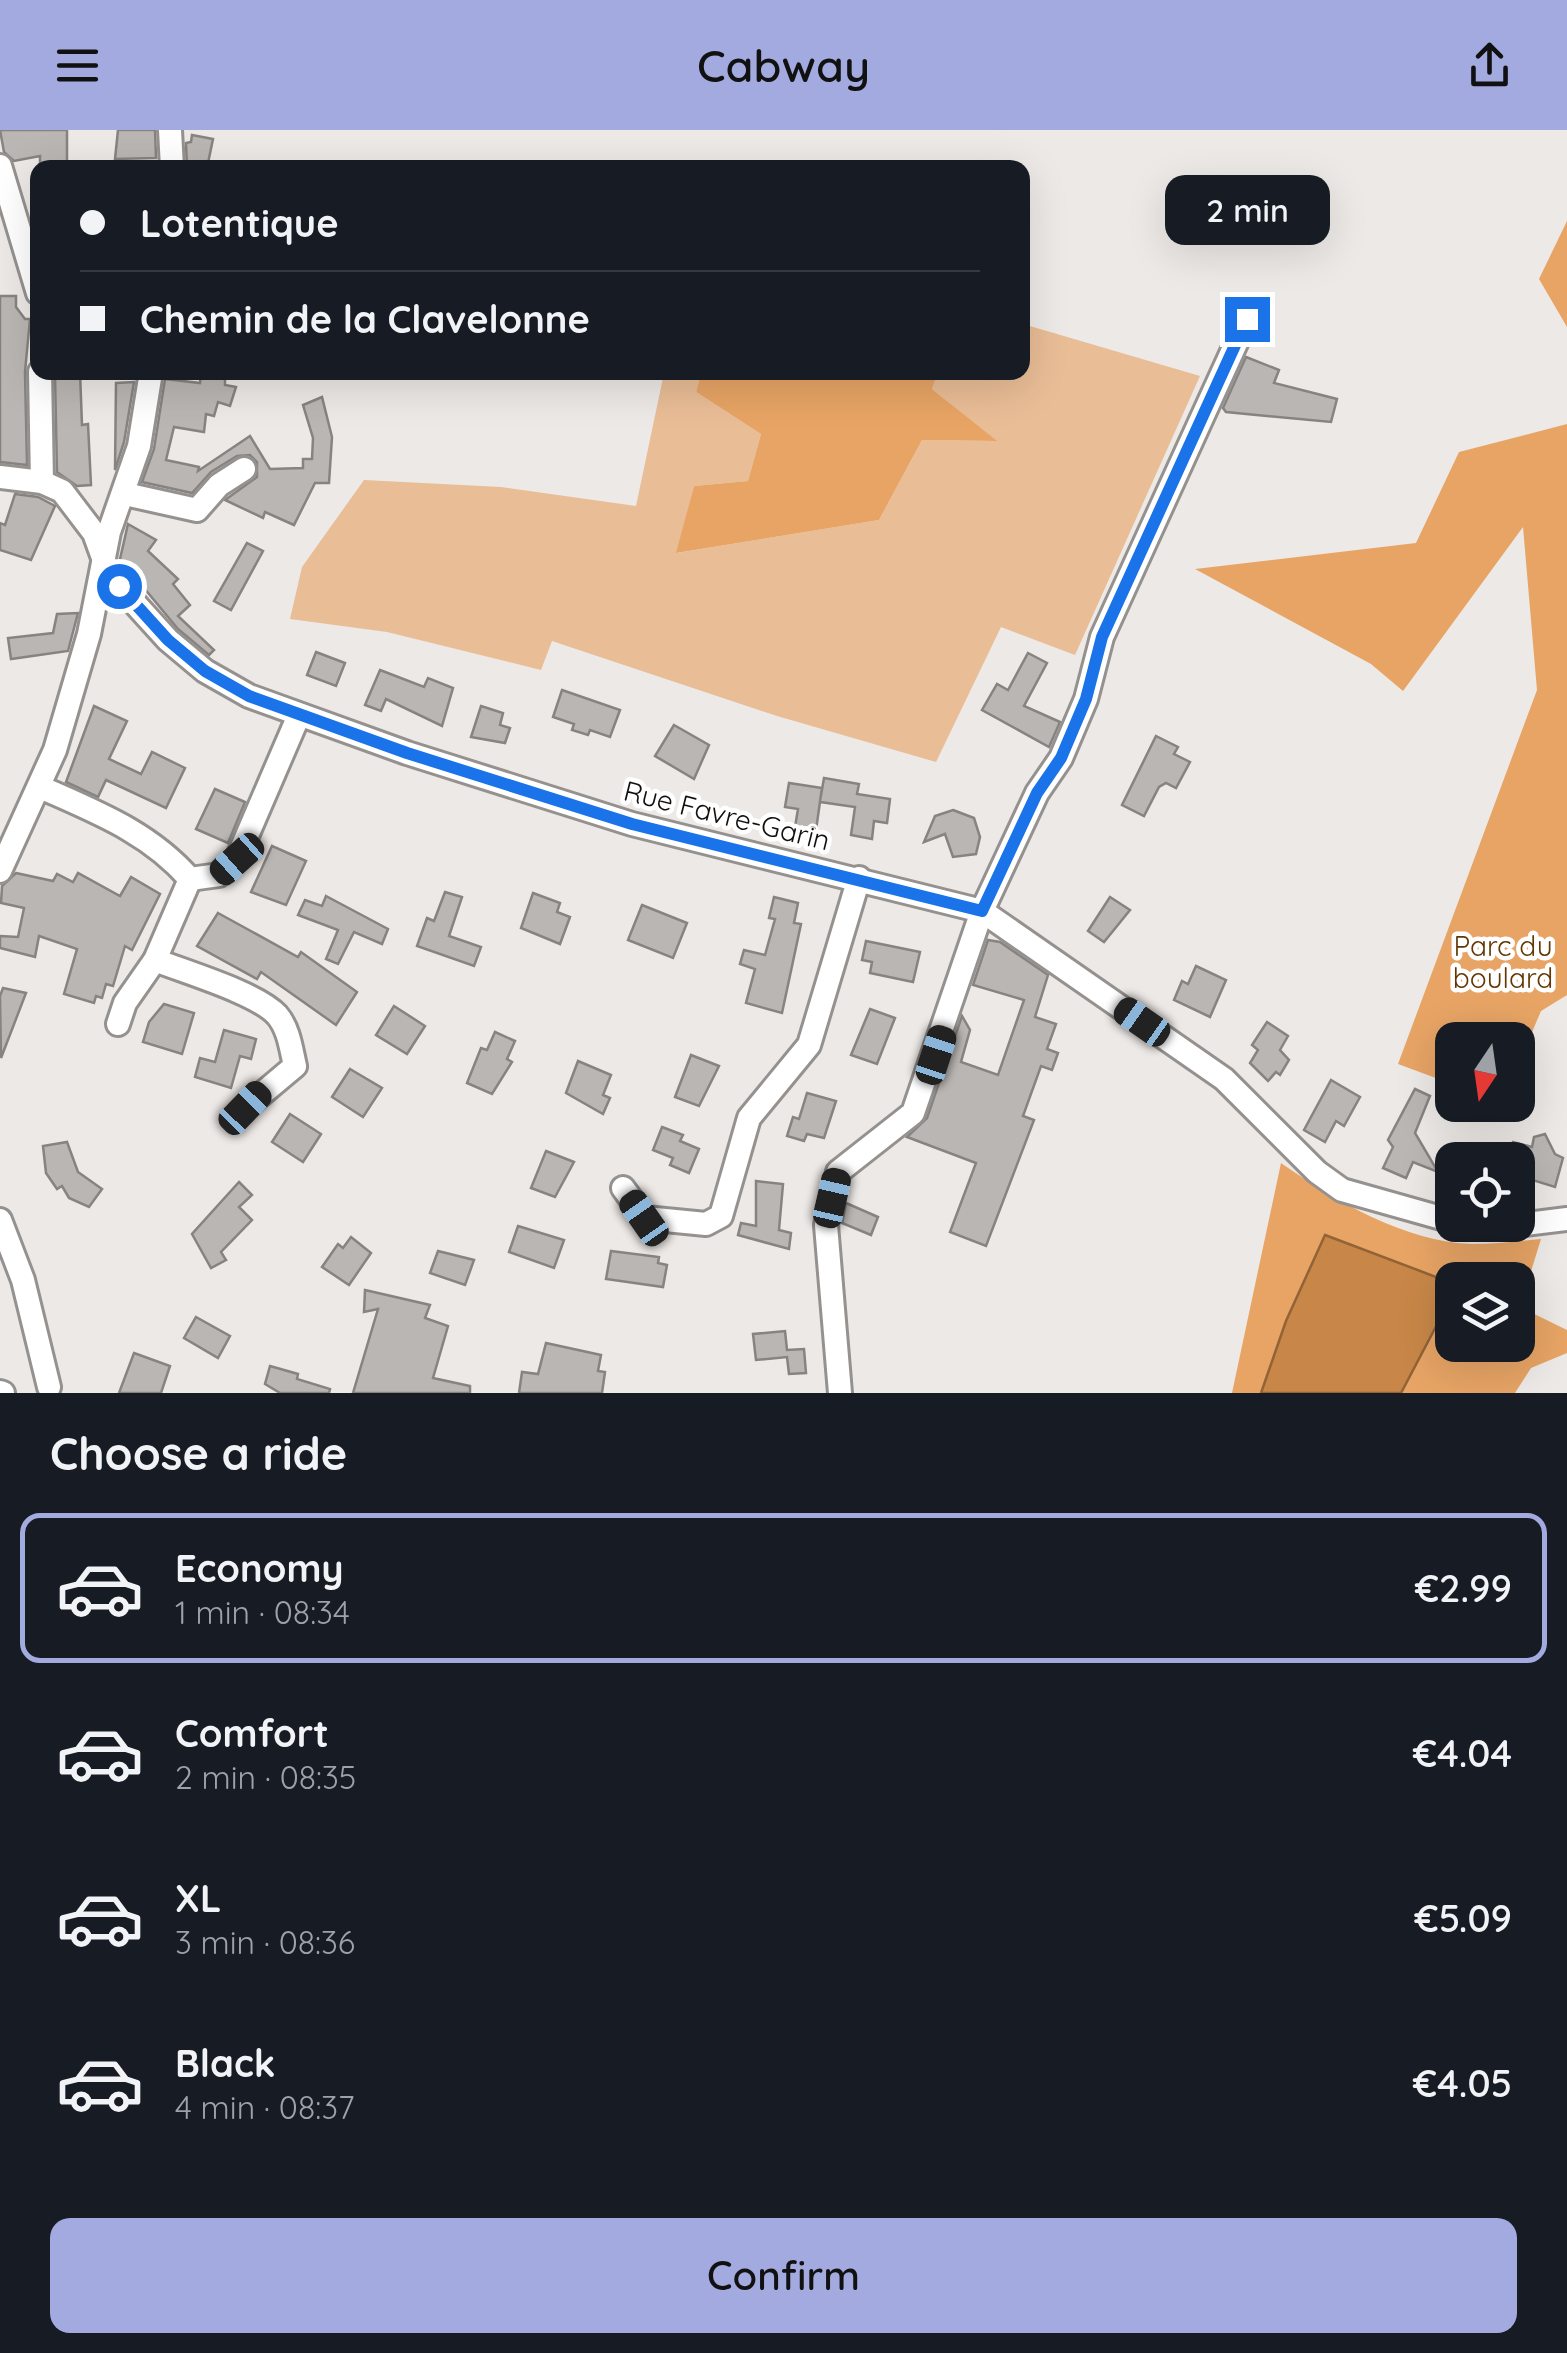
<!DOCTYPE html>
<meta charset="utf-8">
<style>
:root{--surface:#171b24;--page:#242831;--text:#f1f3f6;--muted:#9ea1a6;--line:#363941;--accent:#a3aae0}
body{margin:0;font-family:Quicksand,sans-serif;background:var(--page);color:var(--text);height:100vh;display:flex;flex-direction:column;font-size:38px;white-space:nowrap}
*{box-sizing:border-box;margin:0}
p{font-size:32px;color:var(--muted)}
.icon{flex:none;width:55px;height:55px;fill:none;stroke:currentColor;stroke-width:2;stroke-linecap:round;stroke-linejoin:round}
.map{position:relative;height:1263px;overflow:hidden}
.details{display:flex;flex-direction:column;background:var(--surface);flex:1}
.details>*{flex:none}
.banner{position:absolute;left:30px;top:30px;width:1000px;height:220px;border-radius:20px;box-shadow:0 10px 40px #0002;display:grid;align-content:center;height:220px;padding:0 50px;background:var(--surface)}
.needle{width:65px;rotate:193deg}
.controls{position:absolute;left:1435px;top:892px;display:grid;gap:20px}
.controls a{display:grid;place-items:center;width:100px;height:100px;border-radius:20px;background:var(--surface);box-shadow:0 10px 40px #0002;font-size:50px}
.end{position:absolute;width:45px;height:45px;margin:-22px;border:12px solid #1a73e8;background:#fff;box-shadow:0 0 0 5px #fff}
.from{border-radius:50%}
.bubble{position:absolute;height:70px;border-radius:20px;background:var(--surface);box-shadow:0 10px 40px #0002;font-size:32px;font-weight:600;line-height:70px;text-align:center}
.car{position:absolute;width:30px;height:60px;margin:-30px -15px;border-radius:12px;box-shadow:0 0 8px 2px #0007;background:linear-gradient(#222 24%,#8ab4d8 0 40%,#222 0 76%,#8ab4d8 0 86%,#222 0)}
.banner b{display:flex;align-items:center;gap:35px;height:95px;font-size:38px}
.banner b+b{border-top:2px solid var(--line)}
.banner i{width:25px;height:25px;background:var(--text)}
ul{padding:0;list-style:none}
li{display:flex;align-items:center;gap:30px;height:150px;margin:0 20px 15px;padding:0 30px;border:5px solid transparent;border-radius:20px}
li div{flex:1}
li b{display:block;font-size:38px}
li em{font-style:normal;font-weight:600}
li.active{border-color:var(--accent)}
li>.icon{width:90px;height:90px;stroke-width:1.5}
h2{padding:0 50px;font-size:45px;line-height:120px}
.primary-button{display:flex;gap:20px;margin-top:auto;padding:20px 50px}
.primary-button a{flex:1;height:115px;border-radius:20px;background:var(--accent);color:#111;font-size:40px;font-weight:600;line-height:115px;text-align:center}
header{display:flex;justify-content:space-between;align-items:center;height:130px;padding:0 50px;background:var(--accent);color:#111;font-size:45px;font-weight:600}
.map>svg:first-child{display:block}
</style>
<header><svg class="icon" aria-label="menu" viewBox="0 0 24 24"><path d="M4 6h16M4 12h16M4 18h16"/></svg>Cabway<svg class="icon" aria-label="share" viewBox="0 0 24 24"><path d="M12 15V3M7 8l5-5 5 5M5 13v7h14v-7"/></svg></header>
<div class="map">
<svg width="1567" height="1263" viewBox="0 0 1567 1263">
<rect width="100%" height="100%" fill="#ede9e6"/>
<path fill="#e9bd96" d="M 1023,194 L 1200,246 L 1075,525 L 1001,497 L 936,632 L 777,586 L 552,511 L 541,540 L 387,502 L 290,489 L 302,437 L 364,350 L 501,357 L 636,376 L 664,243 L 701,243 L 696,262 L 761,304 L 748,351 L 694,356 L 677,423 L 879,390 L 922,310 L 996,311 L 932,259 L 938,243 L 1022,242 Z"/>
<g fill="#e7a465" fill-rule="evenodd">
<path d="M 1567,91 L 1567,197 L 1539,149 Z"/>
<path d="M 701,243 L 938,243 L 932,259 L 997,311 L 922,310 L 879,390 L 676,423 L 694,356 L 748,351 L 761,304 L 696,262 Z"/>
<path d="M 1567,294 L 1567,865 L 1541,881 L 1518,935 L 1518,910 L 1452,910 L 1452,954 L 1398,934 L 1537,560 L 1523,397 L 1403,561 L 1371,534 L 1195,439 L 1416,413 L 1459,322 Z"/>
<path d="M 1281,1033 C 1334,1070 1405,1112 1472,1114 C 1495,1114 1519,1111 1541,1109 L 1520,1177 L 1567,1200 L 1567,1223 L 1531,1238 L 1515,1263 L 1232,1263 ZM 1452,1150 L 1518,1150 L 1518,1215 L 1452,1215 Z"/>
</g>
<path fill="#c88748" stroke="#916337" stroke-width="2.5" d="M 1325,1105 L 1452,1153 L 1452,1166 L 1401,1263 L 1261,1263 L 1286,1191 Z"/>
<g fill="#bab6b3" stroke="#868380" stroke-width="2.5">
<path d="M 0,0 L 67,0 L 67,38 L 40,38 L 40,26 L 14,31 L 4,22 Z"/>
<path d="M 118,0 L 155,0 L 156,28 L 115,29 Z"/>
<path d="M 192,5 L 213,9 L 207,38 L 187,38 L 186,13 L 191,12 Z"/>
<path d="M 0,166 L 16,166 L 16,177 L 25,189 L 30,189 L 25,242 L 27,335 L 0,332 Z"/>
<path d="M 1246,227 L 1279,240 L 1274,253 L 1337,269 L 1331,292 L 1226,282 L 1223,278 Z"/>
<path d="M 61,242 L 80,242 L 82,295 L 88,294 L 91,355 L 77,356 L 57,342 L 55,246 L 61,247 Z"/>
<path d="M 201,242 L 225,242 L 225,255 L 236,257 L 230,276 L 218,272 L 214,286 L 206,284 L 204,302 L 174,297 L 166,330 L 199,337 L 198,341 L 250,306 L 270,339 L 303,338 L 303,329 L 312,329 L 313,308 L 303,275 L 322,267 L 332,307 L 329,353 L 315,353 L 294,395 L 265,382 L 263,388 L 225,370 L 257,347 L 257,332 L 250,325 L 237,326 L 211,342 L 192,363 L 142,352 L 154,319 L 165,249 L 200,253 Z"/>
<path d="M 134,252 L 124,312 L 115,340 L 116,253 Z"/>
<path d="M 15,364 L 38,367 L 55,376 L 31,430 L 0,420 L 0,393 L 5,395 Z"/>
<path d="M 128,394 L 156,410 L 148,421 L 178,449 L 173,454 L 190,475 L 178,486 L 214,520 L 209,525 L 178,499 L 120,429 Z"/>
<path d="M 247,413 L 263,421 L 231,480 L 214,471 Z"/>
<path d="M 78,483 L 68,521 L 11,529 L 8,508 L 53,503 L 57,484 Z"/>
<path d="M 316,522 L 345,533 L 336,556 L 307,545 Z"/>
<path d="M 1028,523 L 1047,533 L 1024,576 L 1060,592 L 1049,617 L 982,580 L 997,554 L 1008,560 Z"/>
<path d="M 380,540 L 424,557 L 428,548 L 453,558 L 442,596 L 386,569 L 381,581 L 365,575 Z"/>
<path d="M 562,560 L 620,580 L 610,607 L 590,600 L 588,605 L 572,600 L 574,594 L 553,587 Z"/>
<path d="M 94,576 L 127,591 L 109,629 L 141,644 L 152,622 L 185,638 L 166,678 L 106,650 L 98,667 L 66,652 Z"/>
<path d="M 481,576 L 503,583 L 500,595 L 510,598 L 505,613 L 471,607 Z"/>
<path d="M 674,595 L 709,615 L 694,649 L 655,626 Z"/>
<path d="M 1156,606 L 1178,617 L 1174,624 L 1190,632 L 1176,658 L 1166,653 L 1159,657 L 1144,686 L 1122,675 Z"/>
<path d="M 824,648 L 859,654 L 857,664 L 890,669 L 887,693 L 874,691 L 872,709 L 851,705 L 855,677 L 820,672 L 816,700 L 795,697 L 798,679 L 785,677 L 789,653 L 822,658 L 820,671 Z"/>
<path d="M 215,659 L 245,672 L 228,713 L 196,699 Z"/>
<path d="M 953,680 L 974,688 L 980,707 L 976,724 L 953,727 L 945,704 L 924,712 L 935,686 Z"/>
<path d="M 272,716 L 306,731 L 286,775 L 251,762 Z"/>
<path d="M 16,743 L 53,751 L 57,744 L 73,752 L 78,743 L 120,766 L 131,747 L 160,764 L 132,820 L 125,816 L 113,856 L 106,854 L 102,868 L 96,866 L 94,873 L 64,864 L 77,819 L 39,806 L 35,827 L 0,818 L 0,806 L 18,807 L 24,778 L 1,773 L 2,756 Z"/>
<path d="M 445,762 L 462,767 L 449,806 L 481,817 L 474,836 L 417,816 L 427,788 L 434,791 Z"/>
<path d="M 533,763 L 560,773 L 557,782 L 570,787 L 560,814 L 521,798 Z"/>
<path d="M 326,766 L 388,799 L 382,814 L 354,802 L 338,834 L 326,829 L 338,800 L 298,785 L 305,770 L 322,776 Z"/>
<path d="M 774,767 L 798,773 L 794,793 L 801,794 L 782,883 L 746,873 L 755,839 L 740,834 L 744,820 L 765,825 L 775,789 L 769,788 Z"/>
<path d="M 1110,767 L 1130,780 L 1104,812 L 1088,801 Z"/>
<path d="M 642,775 L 687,793 L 673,828 L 628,810 Z"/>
<path d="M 218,783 L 298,827 L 301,822 L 357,862 L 336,895 L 261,842 L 257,849 L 197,816 Z"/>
<path d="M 988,810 L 1000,812 L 1048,845 L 1035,887 L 1056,894 L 1047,919 L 1058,923 L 1052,940 L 1041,936 L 1023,986 L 1034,990 L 986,1116 L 950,1102 L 976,1033 L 907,1007 L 927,988 L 962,886 L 970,900 L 961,932 L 998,945 L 1024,870 L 973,855 Z"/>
<path d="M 866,811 L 920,822 L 913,852 L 870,843 L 872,832 L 862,830 Z"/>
<path d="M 1196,836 L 1226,850 L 1210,887 L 1174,870 L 1182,851 L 1188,854 Z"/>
<path d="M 3,858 L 26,863 L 1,928 L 0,866 Z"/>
<path d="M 164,874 L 194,883 L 182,924 L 143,912 L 149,892 Z"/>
<path d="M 394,876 L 425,896 L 407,924 L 376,905 Z"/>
<path d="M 870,879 L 895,888 L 877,934 L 851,925 Z"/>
<path d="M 1267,892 L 1288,906 L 1280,920 L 1289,930 L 1280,945 L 1276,942 L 1268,951 L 1250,933 L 1258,920 L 1252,915 Z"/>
<path d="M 224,900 L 256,909 L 251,929 L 240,926 L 231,958 L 195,947 L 200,928 L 215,932 Z"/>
<path d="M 495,902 L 515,911 L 507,929 L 512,932 L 492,964 L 467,953 L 481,918 L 487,920 Z"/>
<path d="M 691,925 L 719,936 L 699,976 L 675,967 Z"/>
<path d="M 578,931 L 611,945 L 603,965 L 610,968 L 603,984 L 566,963 Z"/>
<path d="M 350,939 L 382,958 L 363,987 L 332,967 Z"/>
<path d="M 1331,950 L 1360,967 L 1344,996 L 1336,991 L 1325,1012 L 1304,1000 Z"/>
<path d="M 1415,959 L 1430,966 L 1415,1003 L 1438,1042 L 1413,1032 L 1406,1048 L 1383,1038 L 1393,1017 L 1388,1010 Z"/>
<path d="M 807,963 L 836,971 L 824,1008 L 807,1004 L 804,1011 L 787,1006 L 793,987 L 799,989 Z"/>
<path d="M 290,984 L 321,1004 L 303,1032 L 272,1012 Z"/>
<path d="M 662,997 L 683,1005 L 680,1011 L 699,1019 L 689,1043 L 670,1035 L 673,1028 L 653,1020 Z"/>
<path d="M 1545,1004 L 1555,1024 L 1563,1028 L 1555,1057 L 1529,1049 L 1530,1045 L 1518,1041 L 1518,1030 L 1508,1030 L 1513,1012 L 1532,1017 L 1534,1007 Z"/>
<path d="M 67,1012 L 78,1042 L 102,1059 L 89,1077 L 69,1068 L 62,1056 L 57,1059 L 46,1043 L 43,1016 Z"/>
<path d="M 546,1021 L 574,1032 L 555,1067 L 531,1058 Z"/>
<path d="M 756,1051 L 783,1054 L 779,1100 L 791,1103 L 789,1119 L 738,1105 L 741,1093 L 756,1096 Z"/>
<path d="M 239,1052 L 252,1065 L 239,1077 L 252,1090 L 221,1122 L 226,1130 L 211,1138 L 192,1104 Z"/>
<path d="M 846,1073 L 878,1087 L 871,1105 L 842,1093 Z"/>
<path d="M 518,1096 L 564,1110 L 554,1138 L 509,1122 Z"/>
<path d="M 351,1107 L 371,1123 L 349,1155 L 322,1137 L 338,1114 L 343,1118 Z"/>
<path d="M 438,1121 L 474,1130 L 465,1155 L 430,1143 Z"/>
<path d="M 611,1121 L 659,1127 L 658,1133 L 667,1135 L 663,1157 L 606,1149 Z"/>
<path d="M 365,1160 L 430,1175 L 425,1188 L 448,1196 L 433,1248 L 470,1256 L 470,1263 L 353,1263 L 378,1179 L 364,1182 Z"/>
<path d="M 196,1187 L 230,1206 L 218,1228 L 184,1208 Z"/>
<path d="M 785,1201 L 787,1220 L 804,1219 L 806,1243 L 789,1244 L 787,1227 L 756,1230 L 753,1204 Z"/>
<path d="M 546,1213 L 601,1225 L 598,1241 L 605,1242 L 602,1263 L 519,1263 L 522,1242 L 538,1244 Z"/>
<path d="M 134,1223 L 170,1236 L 161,1263 L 119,1263 Z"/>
<path d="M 270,1236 L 298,1244 L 297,1249 L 330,1259 L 329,1263 L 280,1263 L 265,1254 Z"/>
</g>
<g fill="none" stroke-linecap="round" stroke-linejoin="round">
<g stroke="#95918e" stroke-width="28">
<g id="minor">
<path d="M 170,0 L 172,38"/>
<path d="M 0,36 L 38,163"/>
<path d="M 40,242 L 42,352"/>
<path d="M 0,347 L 42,352 L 62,361 L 94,403 L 106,436 L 119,456 L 168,510 L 205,541 L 249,566 L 407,623 L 632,694 L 982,781 L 1224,949 L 1317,1042 L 1342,1060 L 1452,1091"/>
<path d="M 125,364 L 197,380 L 219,355 L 244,339"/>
<path d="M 40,657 C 96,682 149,702 190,749 L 219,745 L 237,729 L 299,585"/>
<path d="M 0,741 L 55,620 L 89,504 L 109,402 L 139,316 L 151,242"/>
<path d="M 155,830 C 185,842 257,863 277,885 C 289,899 291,919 295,936 L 245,978"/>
<path d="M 118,894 L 125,873 L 155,830 L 190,749"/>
<path d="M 623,1058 L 645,1088 L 706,1094 L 721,1086 L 749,988 L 809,915 L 859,748"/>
<path d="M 0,1090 L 23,1150 L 49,1257"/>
<path d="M 1484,1095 L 1515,1095"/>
<path d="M 1518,1095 L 1567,1089"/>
<path d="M 0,1262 L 3,1263"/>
<path d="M 840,1263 L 826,1095 L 838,1042 L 913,983 L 982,781 L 1037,663 L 1061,628 L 1086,569 L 1102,507 L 1247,189"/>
</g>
</g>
<use href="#minor" stroke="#fff" stroke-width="22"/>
</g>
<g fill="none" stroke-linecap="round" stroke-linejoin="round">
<path stroke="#1a73e8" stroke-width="12" d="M 119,456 L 168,510 L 205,541 L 249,566 L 407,623 L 632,694 L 982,781 L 1037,663 L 1061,628 L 1086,569 L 1102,507 L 1247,189"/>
</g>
<g text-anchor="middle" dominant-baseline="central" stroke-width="9" stroke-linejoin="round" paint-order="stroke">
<g font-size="28" fill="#12100f" stroke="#fff">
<text transform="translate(727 685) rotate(14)">Rue Favre-Garin</text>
</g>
<g font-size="28" fill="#623702" stroke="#fff">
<text x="1503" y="815">Parc du<tspan x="1503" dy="32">boulard</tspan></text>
</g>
</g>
</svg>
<div class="controls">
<a><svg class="needle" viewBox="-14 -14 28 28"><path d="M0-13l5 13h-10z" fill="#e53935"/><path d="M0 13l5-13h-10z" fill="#9ea1a6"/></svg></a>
<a><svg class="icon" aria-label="locate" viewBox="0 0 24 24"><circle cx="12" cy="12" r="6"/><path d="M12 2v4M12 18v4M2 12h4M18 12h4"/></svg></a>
<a><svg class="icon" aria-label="layers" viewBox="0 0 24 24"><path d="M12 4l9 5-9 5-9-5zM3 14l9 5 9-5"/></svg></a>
</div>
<i class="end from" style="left:119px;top:456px"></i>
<i class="end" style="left:1247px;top:189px"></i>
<div class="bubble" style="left:1165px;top:45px;width:165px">2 min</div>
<i class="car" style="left:237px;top:729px;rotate:228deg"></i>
<i class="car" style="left:1142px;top:892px;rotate:305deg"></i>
<i class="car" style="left:936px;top:925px;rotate:18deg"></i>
<i class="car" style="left:245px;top:978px;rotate:44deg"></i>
<i class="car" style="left:832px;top:1068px;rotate:13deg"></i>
<i class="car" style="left:644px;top:1088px;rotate:325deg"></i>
<div class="banner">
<b><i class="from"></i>Lotentique</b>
<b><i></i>Chemin de la Clavelonne</b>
</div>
</div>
<section class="details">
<h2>Choose a ride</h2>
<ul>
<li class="active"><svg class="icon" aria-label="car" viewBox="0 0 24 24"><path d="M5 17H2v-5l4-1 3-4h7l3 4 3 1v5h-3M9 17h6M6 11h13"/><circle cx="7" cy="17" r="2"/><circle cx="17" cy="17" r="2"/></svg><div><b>Economy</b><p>1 min · 08:34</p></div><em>€2.99</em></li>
<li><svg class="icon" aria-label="car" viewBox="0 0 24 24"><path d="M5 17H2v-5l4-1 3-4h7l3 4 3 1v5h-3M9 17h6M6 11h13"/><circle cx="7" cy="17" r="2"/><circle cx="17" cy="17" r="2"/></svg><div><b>Comfort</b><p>2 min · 08:35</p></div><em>€4.04</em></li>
<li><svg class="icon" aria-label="car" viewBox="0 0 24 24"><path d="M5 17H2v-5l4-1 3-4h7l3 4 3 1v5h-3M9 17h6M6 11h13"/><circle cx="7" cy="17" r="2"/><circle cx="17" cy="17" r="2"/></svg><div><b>XL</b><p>3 min · 08:36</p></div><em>€5.09</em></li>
<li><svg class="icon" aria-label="car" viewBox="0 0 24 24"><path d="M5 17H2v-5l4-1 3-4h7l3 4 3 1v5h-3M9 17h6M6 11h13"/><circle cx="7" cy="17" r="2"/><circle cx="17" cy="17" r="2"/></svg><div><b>Black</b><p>4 min · 08:37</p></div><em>€4.05</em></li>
</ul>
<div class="primary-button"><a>Confirm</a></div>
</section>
